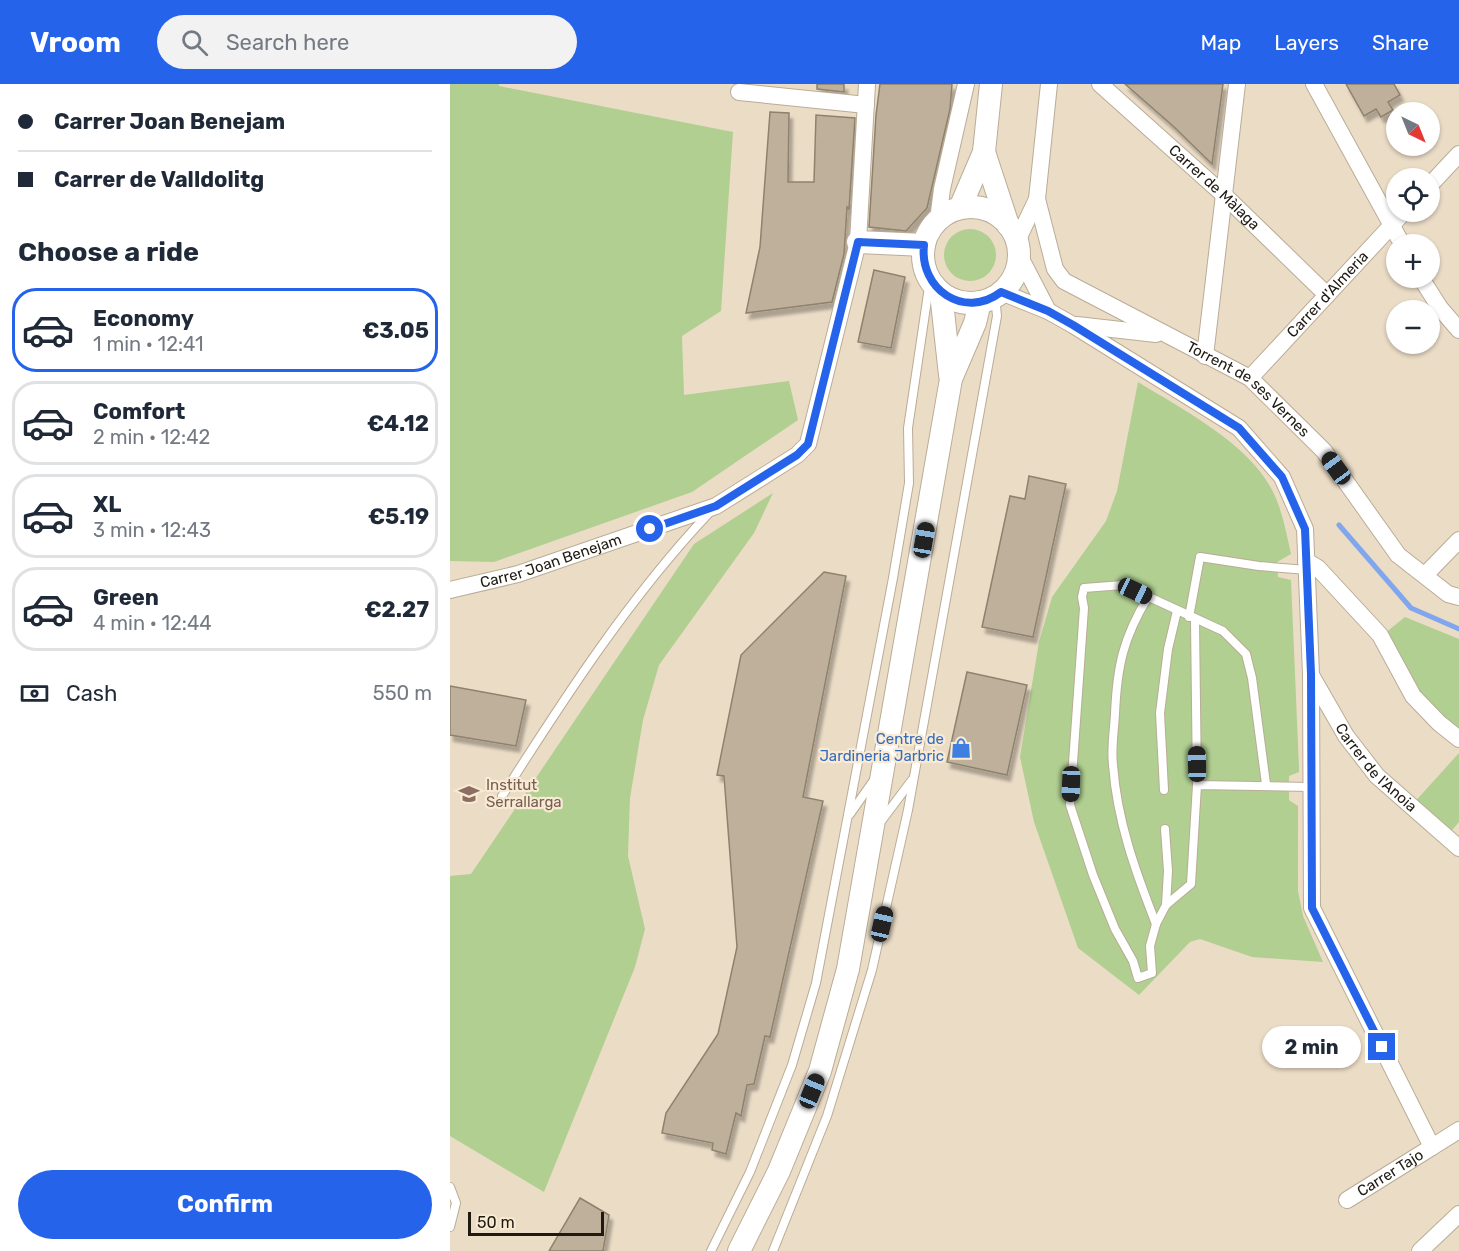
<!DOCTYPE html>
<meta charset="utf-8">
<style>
:root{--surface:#fff;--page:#f2f2f3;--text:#1f2937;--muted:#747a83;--line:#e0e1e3;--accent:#2563eb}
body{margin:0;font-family:Rubik,sans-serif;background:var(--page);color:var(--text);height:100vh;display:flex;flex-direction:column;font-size:22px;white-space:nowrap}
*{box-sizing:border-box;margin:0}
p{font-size:20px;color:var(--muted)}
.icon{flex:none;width:33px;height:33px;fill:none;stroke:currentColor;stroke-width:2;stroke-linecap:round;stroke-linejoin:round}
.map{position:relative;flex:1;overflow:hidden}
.details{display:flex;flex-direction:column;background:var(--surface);width:450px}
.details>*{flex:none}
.hud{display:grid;align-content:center;height:132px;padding:0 18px;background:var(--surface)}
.needle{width:39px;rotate:137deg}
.controls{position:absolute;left:936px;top:18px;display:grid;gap:12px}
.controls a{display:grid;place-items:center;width:54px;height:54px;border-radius:50%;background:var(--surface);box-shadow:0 2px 4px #0004;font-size:30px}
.scale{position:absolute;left:18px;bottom:15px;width:136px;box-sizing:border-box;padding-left:6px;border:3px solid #1f1a11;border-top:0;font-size:16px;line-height:21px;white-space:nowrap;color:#1f1a11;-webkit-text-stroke:4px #f9ead3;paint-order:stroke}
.end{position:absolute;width:27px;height:27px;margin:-14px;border:8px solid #2563eb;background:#fff;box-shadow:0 0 0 3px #fff}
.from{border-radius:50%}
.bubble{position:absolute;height:42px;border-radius:21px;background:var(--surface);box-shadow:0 2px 4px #0004;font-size:20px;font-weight:700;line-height:42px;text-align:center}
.car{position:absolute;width:18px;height:36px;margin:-18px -9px;border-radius:8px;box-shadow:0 0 4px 2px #0007;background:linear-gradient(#222 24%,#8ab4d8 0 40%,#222 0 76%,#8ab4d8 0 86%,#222 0)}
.hud b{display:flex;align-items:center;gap:21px;height:57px;font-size:22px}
.hud b+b{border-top:2px solid var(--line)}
.hud i{width:15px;height:15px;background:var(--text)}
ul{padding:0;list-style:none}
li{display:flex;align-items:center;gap:18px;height:84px;margin:0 12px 9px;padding:0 6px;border:3px solid var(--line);border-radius:24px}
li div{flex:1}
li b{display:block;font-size:22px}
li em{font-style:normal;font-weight:700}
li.current{border-color:var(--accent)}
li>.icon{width:54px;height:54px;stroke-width:1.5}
h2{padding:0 18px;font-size:27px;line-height:72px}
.pay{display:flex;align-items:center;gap:15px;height:66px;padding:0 18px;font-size:22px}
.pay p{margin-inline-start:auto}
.cta{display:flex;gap:12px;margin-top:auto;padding:12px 18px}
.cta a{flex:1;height:69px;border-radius:36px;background:var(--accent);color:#fff;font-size:24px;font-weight:700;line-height:69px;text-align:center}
header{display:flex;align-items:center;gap:36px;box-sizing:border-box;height:84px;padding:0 30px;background:var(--accent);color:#fff}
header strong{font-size:28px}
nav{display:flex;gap:33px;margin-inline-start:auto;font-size:21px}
.search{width:420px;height:54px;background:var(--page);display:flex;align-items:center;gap:15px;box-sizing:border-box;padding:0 21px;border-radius:33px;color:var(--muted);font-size:22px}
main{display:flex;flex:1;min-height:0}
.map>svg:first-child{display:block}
</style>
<header>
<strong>Vroom</strong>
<div class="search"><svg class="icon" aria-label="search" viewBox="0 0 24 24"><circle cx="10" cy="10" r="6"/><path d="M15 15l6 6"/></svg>Search here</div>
<nav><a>Map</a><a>Layers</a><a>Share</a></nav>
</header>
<main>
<section class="details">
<div class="hud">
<b><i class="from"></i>Carrer Joan Benejam</b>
<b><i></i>Carrer de Valldolitg</b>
</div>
<h2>Choose a ride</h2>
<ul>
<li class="current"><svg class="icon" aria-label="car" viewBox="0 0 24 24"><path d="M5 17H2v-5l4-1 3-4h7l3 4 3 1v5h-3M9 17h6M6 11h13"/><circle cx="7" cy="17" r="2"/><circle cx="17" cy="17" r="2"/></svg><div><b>Economy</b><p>1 min · 12:41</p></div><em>€3.05</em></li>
<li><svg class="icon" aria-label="car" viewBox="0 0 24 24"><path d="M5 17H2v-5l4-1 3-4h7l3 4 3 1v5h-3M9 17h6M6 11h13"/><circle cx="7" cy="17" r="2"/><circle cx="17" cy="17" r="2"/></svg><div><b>Comfort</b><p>2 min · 12:42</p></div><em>€4.12</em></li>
<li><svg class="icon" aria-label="car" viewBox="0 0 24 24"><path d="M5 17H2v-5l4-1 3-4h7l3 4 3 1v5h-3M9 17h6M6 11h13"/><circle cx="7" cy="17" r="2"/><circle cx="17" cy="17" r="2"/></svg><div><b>XL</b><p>3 min · 12:43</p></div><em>€5.19</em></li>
<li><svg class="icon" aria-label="car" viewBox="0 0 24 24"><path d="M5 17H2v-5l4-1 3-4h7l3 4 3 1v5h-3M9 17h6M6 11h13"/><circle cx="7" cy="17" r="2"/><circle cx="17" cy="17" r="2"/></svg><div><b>Green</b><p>4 min · 12:44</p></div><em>€2.27</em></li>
</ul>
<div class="pay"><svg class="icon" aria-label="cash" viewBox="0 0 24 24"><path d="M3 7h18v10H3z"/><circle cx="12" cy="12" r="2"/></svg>Cash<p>550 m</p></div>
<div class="cta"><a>Confirm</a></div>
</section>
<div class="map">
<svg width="1009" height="1167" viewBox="0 0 1009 1167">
<defs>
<filter id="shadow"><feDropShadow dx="3.5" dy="6" stdDeviation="1.5" flood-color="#0004"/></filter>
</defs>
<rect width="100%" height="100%" fill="#ebdcc6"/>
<g fill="#b0cf91">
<path d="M 0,0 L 49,0 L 49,2 L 283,48 L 271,227 L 232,252 L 234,311 L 339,297 L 348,336 L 242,408 L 44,478 L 0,477 Z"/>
<circle cx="520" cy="171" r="26"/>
<path d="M 688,298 C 732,325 796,358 821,404 C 832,424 836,448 841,470 L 827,478 L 828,493 L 841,496 L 849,684 L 849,688 L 839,692 L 839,716 L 848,722 L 848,807 L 853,832 L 873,878 L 802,873 L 750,855 L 740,858 L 689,911 L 628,864 L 584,738 L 570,673 L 589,558 L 602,513 L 656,437 L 667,407 Z"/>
<path d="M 323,409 L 304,449 L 209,581 L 193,636 L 180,714 L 178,772 L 195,845 L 185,883 L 94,1108 L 0,1052 L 0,792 L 21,790 L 244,460 Z"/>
<path d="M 955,533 L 1009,555 L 1009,651 L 964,611 L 934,550 Z"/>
<path d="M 1009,669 L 1009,738 L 998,751 L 962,721 Z"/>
</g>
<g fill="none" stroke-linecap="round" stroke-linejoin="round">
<path stroke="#80a6ed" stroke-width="5" d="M 889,441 L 961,524 L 1009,545"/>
</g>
<g fill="#beb09a" stroke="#8f826d" stroke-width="1.5" filter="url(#shadow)">
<path d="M 367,0 L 394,0 L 394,8 L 367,5 Z"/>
<path d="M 430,0 L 502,0 L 500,25 L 477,124 L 456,147 L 419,143 L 426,31 Z"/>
<path d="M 675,0 L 773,0 L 762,80 L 723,42 Z"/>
<path d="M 896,0 L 944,0 L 950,11 L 938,18 L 943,26 L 931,33 L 926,25 L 914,32 Z"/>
<path d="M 320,28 L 339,29 L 338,98 L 364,98 L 366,31 L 405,34 L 399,125 L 397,123 L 394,170 L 382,218 L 296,229 L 310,163 Z"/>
<path d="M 424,186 L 455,193 L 441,264 L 408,258 Z"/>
<path d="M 579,392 L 616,400 L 583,553 L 532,543 L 560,412 L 575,415 Z"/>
<path d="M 374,488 L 396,492 L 353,713 L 373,717 L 320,953 L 315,952 L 304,1000 L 297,1001 L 291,1032 L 286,1029 L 276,1070 L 262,1066 L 263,1059 L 212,1049 L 216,1029 L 268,950 L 287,863 L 274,692 L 267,691 L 291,571 Z"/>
<path d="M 517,588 L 577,601 L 557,691 L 497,678 Z"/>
<path d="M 0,602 L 76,616 L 66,662 L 0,651 Z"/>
<path d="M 130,1114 L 159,1131 L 153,1167 L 99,1167 Z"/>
</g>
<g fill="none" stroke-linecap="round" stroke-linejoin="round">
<g stroke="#baac97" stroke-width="10">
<g id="lane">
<path d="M 698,513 C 673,554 667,583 665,630 C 664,647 661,665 663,681 C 667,737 686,789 706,840"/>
<path d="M 739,533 L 750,473 L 809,482 L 857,486"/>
<path d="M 745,536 L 747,701"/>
<path d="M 816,700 L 802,594 L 796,570 L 773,547 L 673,501 L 634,504 L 632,513 L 634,524 L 620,721 L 643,791 L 665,845 L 683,877 L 688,894 L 702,889 L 700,862 L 706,840 L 716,821 L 741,800 L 747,701 L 861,703"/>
<path d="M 714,706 L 710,629 L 718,565 L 727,527"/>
<path d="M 52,712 C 115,613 179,514 259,429"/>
<path d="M 400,730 L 424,696"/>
<path d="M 432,736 L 462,696"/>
<path d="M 715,745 L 718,787 L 716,821"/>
<path d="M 0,1103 L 6,1119 L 0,1143"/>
<path d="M 261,1167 L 300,1088 L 342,981 L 366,899 L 443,494 L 459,399 L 458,344 L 480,196"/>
<path d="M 323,1167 L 377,1032 L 422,886 L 458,726 L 547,232 L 545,212"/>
</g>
</g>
<g stroke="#baac97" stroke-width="18">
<g id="street">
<path id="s1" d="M 650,0 L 774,111 L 877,211"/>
<path d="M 864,0 L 952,160"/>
<path d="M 289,8 L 416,21"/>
<path d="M 980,101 L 1009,70"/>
<path id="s2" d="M 587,115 L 605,185 L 614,197 L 800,294 L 874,367 L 948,471 L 998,510 L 1009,513"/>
<path d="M 488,136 L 492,105 L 516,0"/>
<path d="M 567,157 L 587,115 L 599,0"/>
<path d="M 569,171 L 598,227"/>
<path d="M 971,194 L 990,224 L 1009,246"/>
<path d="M 551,208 L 598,227 L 623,241 L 789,344 L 832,393 L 855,445 L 861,590 L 862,824 L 982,1063 L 1009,1046"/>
<path d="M 627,241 L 706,250"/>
<path d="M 755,272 L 787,0"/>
<path id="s3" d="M 800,294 L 954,128"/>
<path d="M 856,477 L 868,484 L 930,551 L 963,612 L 989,639 L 1009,655"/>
<path d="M 975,491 L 1009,456"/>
<path id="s4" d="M 0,506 L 68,490 L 266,422 L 347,371 L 358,360 L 408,158 L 417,0"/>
<path id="s5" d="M 861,591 L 896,652 L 927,692 L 1009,764"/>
<path id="s6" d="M 897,1116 L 982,1063"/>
<path d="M 970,1167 L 1009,1130"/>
</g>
</g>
<g stroke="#baac97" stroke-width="24">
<g id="secondary">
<path d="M 534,68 L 558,141"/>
<circle cx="521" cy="171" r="48"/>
<path d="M 510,124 L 534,68 L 541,0"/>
<path d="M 408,158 L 474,161"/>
<path d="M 491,209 L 500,291"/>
<path d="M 289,1167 L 329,1087 L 370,987 L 398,885 L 501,295 L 525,239 L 530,218"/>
</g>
</g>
<use href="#lane" stroke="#fff" stroke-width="8"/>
<use href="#street" stroke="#fff" stroke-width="16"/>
<use href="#secondary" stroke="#fff" stroke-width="22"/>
</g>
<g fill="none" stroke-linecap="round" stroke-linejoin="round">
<path stroke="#2563eb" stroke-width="8" d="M 200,445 L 266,422 L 347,371 L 358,360 L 408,158 L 474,161 C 469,205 514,236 551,208 L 598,227 L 623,241 L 789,344 L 832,393 L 855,445 L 861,590 L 862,824 L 932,963"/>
</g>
<defs>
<g id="shop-bare" transform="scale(1.62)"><path d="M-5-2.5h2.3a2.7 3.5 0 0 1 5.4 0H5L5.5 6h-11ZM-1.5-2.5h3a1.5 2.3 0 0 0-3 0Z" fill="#3f7fe0" stroke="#f9ead3" stroke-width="2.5" paint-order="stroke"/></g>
<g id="school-bare" transform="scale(1.62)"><path d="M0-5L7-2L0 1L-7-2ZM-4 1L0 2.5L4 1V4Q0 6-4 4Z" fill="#8d6e63" stroke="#f9ead3" stroke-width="2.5" paint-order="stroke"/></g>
</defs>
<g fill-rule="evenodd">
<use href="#shop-bare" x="511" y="664"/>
<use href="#school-bare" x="19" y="710"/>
</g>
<g text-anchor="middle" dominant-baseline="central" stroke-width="4.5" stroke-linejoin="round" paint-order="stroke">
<g font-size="15" fill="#1f1a11" stroke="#f9ead3">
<text stroke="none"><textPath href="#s1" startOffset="154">Carrer de Màlaga</textPath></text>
<text stroke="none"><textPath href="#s3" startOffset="114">Carrer d'Almeria</textPath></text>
<text stroke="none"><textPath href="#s2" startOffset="302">Torrent de ses Vernes</textPath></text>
<text stroke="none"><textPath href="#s4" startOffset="105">Carrer Joan Benejam</textPath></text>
<text stroke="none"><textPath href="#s5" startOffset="114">Carrer de l'Anoia</textPath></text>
<text stroke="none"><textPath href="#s6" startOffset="51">Carrer Tajo</textPath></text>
</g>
<g font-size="15" fill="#366cbe" stroke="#f9ead3" text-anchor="end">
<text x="494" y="655">Centre de<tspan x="494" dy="17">Jardineria Jarbric</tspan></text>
</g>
<g font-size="15" fill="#785e54" stroke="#f9ead3" text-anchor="start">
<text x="36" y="701">Institut<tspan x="36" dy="17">Serrallarga</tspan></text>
</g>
</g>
</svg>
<div class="controls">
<a><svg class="needle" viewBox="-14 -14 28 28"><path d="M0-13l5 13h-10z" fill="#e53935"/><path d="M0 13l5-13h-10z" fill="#747a83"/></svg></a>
<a><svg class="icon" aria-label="locate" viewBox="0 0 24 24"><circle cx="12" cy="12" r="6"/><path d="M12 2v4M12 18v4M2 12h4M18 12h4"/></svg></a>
<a>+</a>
<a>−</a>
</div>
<div class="scale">50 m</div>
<i class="end from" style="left:200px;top:445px"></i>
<i class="end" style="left:932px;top:963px"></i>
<div class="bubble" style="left:812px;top:942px;width:99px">2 min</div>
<i class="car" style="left:886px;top:384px;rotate:324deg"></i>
<i class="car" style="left:474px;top:456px;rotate:10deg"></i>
<i class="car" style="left:685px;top:507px;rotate:115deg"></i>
<i class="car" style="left:747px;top:680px;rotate:359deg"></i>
<i class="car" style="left:621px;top:700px;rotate:182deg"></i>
<i class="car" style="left:432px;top:840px;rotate:13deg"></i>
<i class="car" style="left:362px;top:1007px;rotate:22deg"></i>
</div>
</main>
